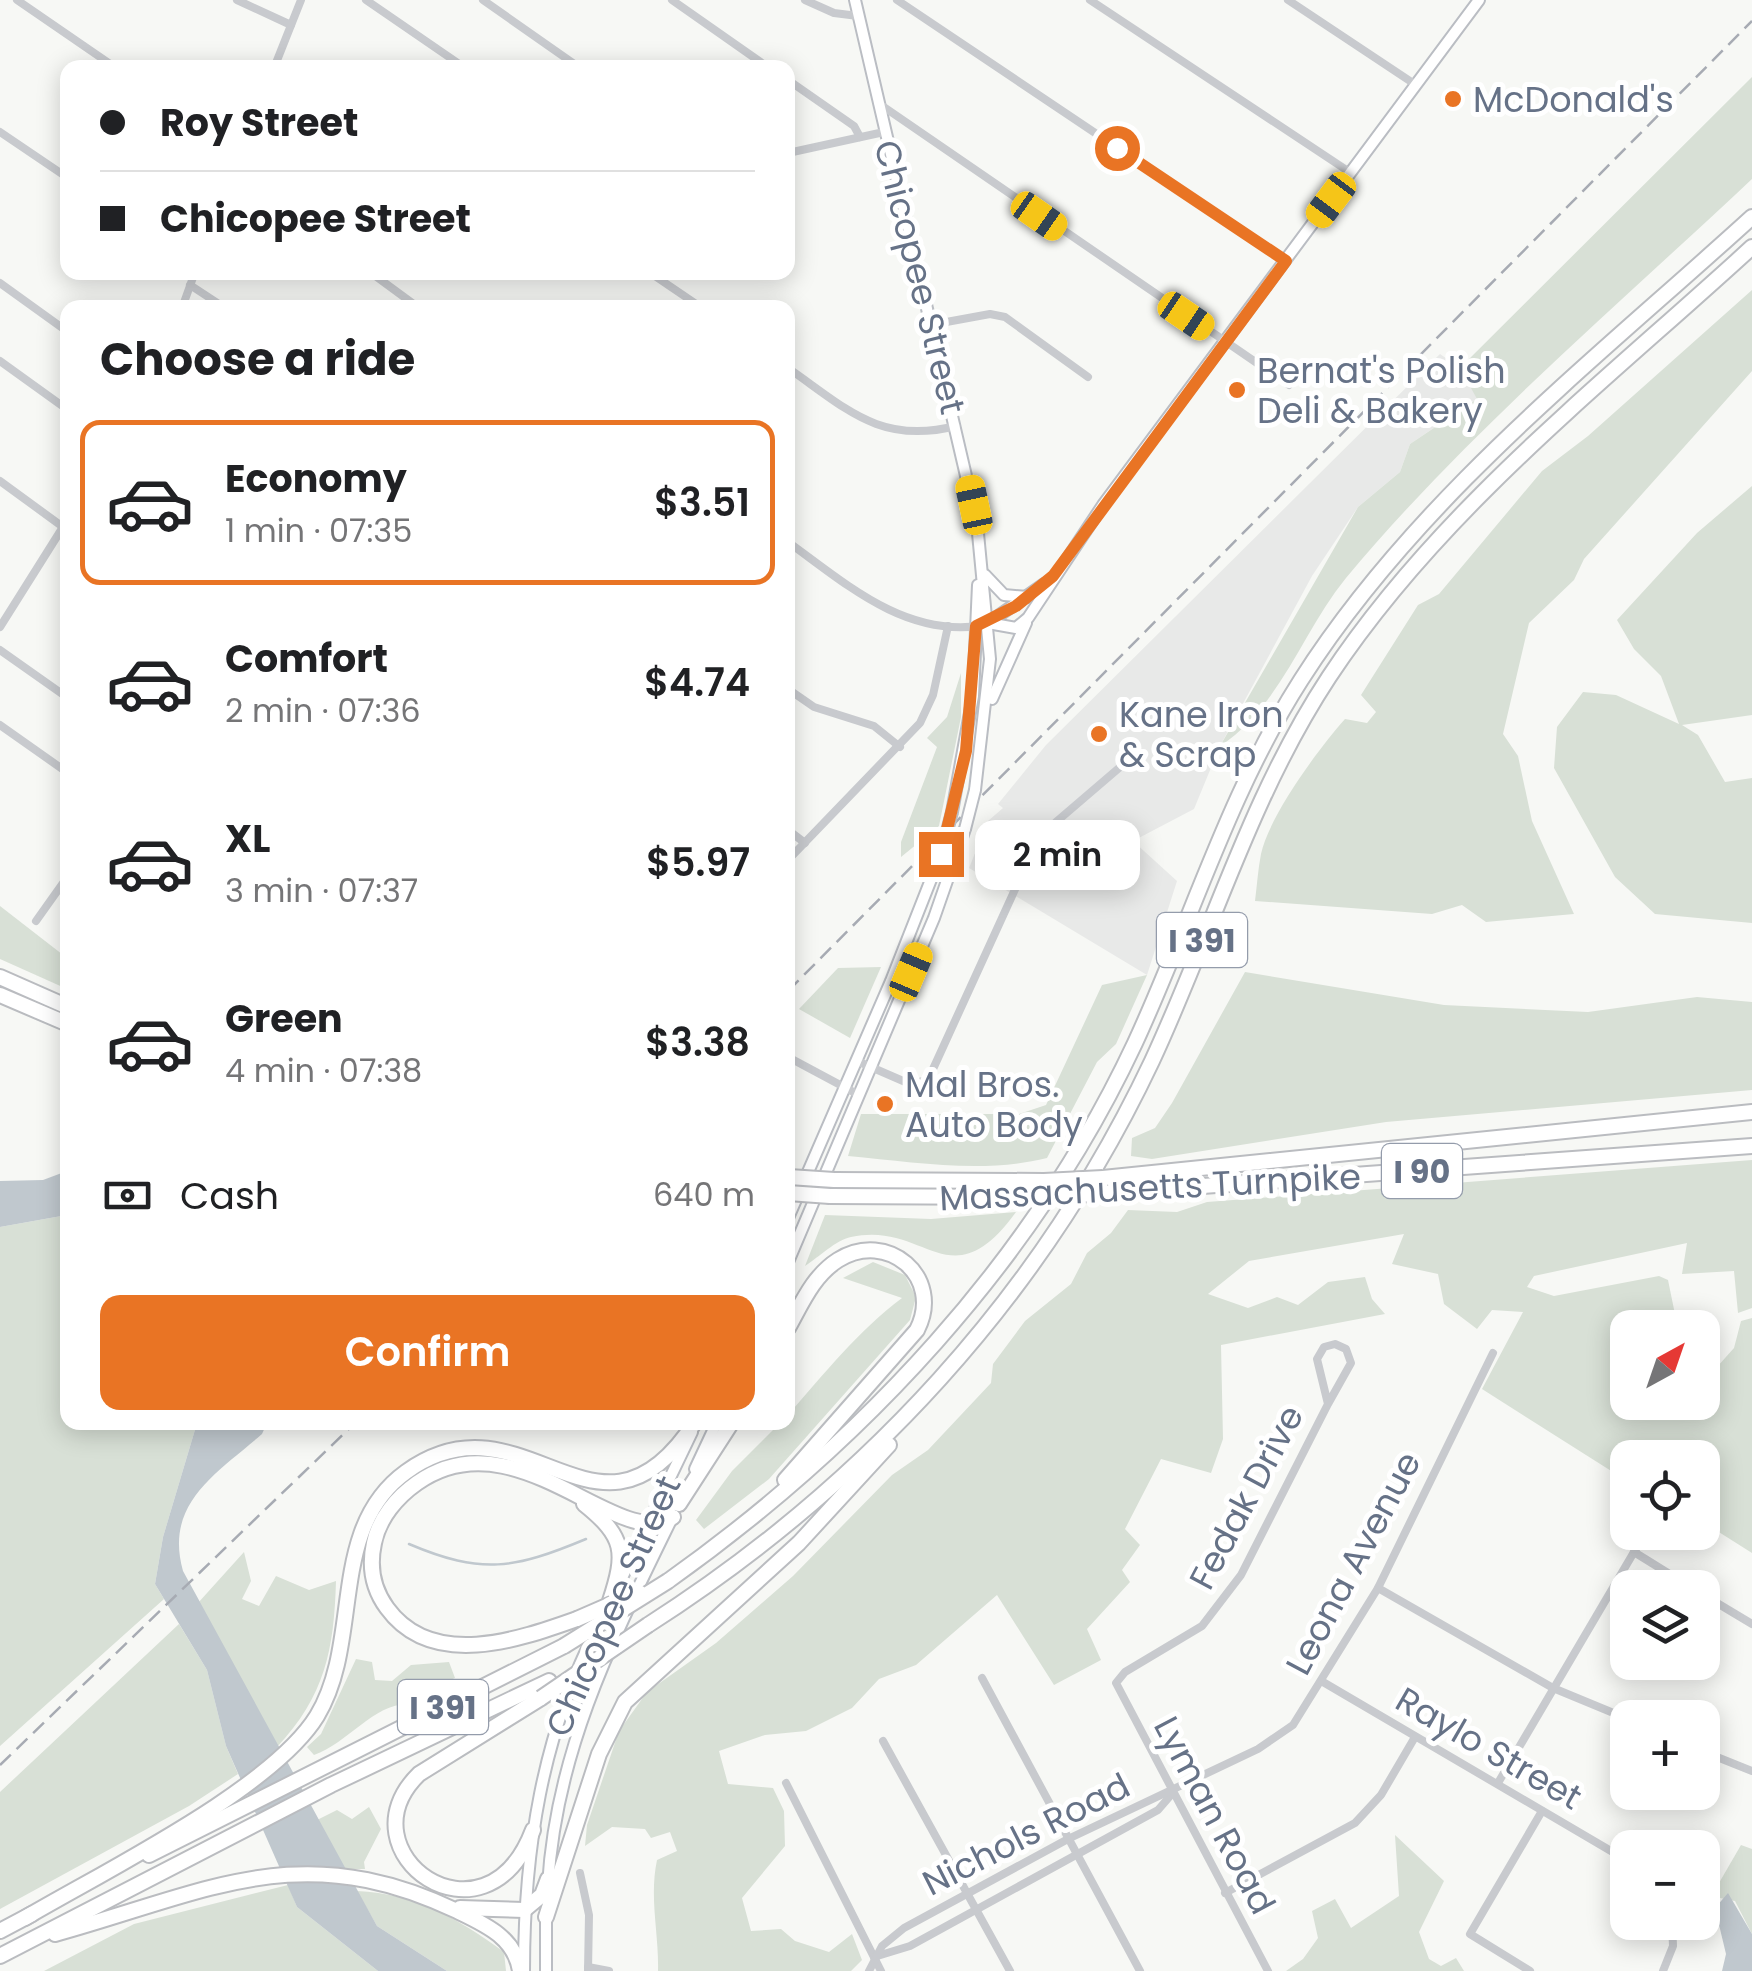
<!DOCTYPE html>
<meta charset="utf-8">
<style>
:root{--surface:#fff;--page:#f6f6f6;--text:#202124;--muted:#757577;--line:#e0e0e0;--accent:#e97424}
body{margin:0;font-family:Poppins,sans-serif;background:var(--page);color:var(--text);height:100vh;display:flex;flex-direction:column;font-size:38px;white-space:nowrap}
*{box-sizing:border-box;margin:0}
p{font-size:32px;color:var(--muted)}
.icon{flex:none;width:55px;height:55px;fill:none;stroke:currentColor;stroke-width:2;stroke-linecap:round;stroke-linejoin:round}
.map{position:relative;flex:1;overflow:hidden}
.details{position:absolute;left:60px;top:300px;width:735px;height:1130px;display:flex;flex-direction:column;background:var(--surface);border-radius:20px;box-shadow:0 5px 25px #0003}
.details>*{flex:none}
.guide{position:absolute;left:60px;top:60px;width:735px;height:220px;border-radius:20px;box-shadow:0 5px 25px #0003;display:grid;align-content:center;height:220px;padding:0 40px;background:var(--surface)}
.needle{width:65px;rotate:40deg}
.controls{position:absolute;left:1610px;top:1310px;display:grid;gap:20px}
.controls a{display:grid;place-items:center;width:110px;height:110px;border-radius:20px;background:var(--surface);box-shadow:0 5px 25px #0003;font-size:50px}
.end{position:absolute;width:45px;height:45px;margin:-22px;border:12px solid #e97424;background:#fff;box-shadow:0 0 0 5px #fff}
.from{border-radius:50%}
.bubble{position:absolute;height:70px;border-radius:20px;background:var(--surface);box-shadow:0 5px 25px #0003;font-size:32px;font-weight:600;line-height:70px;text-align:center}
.car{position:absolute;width:30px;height:60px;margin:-30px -15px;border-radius:12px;box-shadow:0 0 8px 2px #0007;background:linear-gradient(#f5c518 24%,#345 0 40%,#f5c518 0 76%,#345 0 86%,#f5c518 0)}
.guide b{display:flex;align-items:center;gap:35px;height:95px;font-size:38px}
.guide b+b{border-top:2px solid var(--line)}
.guide i{width:25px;height:25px;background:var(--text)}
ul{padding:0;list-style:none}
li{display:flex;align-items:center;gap:30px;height:165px;margin:0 20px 15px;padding:0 20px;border:5px solid transparent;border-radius:20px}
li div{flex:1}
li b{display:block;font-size:38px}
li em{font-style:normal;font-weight:600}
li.active{border-color:var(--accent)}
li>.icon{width:90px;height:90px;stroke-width:1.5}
h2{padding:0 40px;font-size:45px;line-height:120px}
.pay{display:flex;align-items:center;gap:25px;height:110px;padding:0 40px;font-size:38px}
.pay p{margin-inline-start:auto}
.button{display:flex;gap:20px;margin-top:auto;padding:20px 40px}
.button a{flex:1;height:115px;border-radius:20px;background:var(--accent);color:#fff;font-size:40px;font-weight:600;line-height:115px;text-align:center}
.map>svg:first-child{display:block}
</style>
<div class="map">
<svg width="1752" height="1971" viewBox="0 0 1752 1971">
<rect width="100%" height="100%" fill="#f7f8f5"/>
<path fill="#e8e9e8" d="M 1440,354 L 1460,368 L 1478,398 L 1410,444 L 1400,472 L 1358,507 L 1312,576 L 1220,746 L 1194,809 L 1133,841 L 1177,881 L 1147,975 L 969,868 L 988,821 L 1003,808 L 998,804 L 1046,745 Z"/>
<g fill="#d8e0d6">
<path d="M 1752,77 L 1752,179 C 1617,306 1464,436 1346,578 C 1302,632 1280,707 1220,746 L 1358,507 L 1400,472 L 1410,444 L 1477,399 L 1460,368 Z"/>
<path d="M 1752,290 L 1752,371 L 1584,559 L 1574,580 L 1529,623 L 1503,734 L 1518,756 L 1532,821 L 1574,914 L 1486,922 L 1462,905 L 1432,914 L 1255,901 C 1257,885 1258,869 1261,854 C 1269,816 1319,748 1345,719 L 1367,723 L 1376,712 L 1361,695 L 1418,605 L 1439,594 L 1542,471 L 1588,436 Z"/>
<path d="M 1752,486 L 1752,715 L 1682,725 L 1698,735 L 1725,782 L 1752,778 L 1752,923 L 1655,914 L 1615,877 L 1554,768 L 1557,727 L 1583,692 L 1616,695 L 1679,724 L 1661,676 L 1634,649 L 1617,620 L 1697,533 Z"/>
<path d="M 961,673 L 961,717 L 939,826 L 901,857 L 901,842 L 937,747 L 927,738 L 947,717 Z"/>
<path d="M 0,906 L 67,958 L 67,989 L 0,959 Z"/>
<path d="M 881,967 L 850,1038 L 799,1009 L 838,968 Z"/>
<path d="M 1245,972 L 1444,1005 L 1588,1012 L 1697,997 L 1752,1002 L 1752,1090 L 1386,1122 L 1152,1159 L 1131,1156 L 1132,1138 L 1155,1128 L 1172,1103 Z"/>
<path d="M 1147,975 L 1116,1044 L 1097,1062 L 1047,1158 C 983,1174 914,1162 848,1156 L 861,1114 L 1019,1114 L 1046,1105 L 1102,985 Z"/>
<path d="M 1752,1160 L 1752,1308 L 1738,1313 L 1734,1271 L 1682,1274 L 1687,1243 L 1534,1276 L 1527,1287 L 1554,1296 L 1659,1276 L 1668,1280 L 1677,1324 L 1628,1328 L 1628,1402 L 1702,1402 L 1703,1374 L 1708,1377 L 1734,1348 L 1741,1321 L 1752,1318 L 1752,1553 L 1703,1522 L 1702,1458 L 1628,1458 L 1627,1481 L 1482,1389 L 1523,1312 L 1492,1310 L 1477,1329 L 1444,1304 L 1438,1274 L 1392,1264 L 1404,1234 L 1249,1261 L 1208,1294 L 1248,1308 L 1277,1297 L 1298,1305 L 1328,1282 L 1365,1277 L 1372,1299 L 1385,1314 L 1221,1345 L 1223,1439 L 1211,1473 L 1161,1459 L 1125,1529 L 1140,1545 L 1122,1570 L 1130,1582 L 1087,1629 L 1101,1660 L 1054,1685 L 997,1595 L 916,1665 L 879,1679 L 852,1708 L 806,1731 L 765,1735 L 719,1751 L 728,1784 L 773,1788 L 784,1811 L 785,1846 L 742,1898 L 751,1931 L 781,1929 L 795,1941 L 829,1952 L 852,1934 L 862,1960 L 851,1971 L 658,1971 C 659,1933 649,1898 657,1860 L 677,1851 L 670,1832 L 651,1838 L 645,1829 L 612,1827 L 585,1846 L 587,1825 L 619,1731 L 647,1692 L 716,1643 L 793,1576 L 892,1475 L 928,1450 L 991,1383 L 993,1364 L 1025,1321 L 1071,1284 L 1087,1253 L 1111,1233 L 1128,1210 L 1177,1212 L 1207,1202 Z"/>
<path d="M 1016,1212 C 950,1303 926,1220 851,1237 C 836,1240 819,1257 805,1266 L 825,1215 L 931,1219 Z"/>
<path d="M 67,1215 L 68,1422 L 197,1423 L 163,1537 L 155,1584 L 164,1599 L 0,1746 L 0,1227 Z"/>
<path d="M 873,1262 L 905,1275 L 916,1297 L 910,1320 L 769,1479 L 704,1529 L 696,1520 L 732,1471 L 780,1423 L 788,1422 L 788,1415 C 824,1374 858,1331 902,1298 L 843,1278 Z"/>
<path d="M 244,1552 L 251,1581 L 242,1599 L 259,1606 L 276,1576 L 309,1590 L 336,1581 C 334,1650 325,1696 277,1747 L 198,1603 Z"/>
<path d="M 179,1624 L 207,1670 L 226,1746 L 238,1774 L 189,1806 L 0,1909 L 0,1792 Z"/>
<path d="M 356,1659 L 372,1662 L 375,1680 L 392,1681 L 411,1665 L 449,1662 L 455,1678 L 428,1689 L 410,1704 C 375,1702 348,1743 314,1755 L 307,1747 L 321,1734 Z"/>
<path d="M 369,1807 L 381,1829 L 364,1862 L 365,1869 L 345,1869 L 317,1820 L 337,1810 L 352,1819 Z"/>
<path d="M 1395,1835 L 1444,1881 L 1419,1932 L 1429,1959 L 1441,1966 L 1456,1958 L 1464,1971 L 1286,1971 L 1303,1959 L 1318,1938 L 1312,1911 L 1335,1899 L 1351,1928 L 1399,1896 Z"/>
<path d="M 1741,1845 L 1752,1849 L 1752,1934 L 1735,1901 L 1720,1898 L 1716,1902 L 1712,1895 Z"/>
<path d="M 288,1885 L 297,1907 L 378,1971 L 44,1971 L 134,1924 Z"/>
<path d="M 357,1891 C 416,1894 457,1918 504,1952 L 506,1971 L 447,1971 L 377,1926 Z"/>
</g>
<g fill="#c0c8ce">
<path d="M 67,1171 L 67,1215 L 0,1227 L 0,1181 L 43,1180 Z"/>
<path d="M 197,1423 L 267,1423 L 262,1434 C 216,1474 164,1503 183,1571 L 377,1926 L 447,1971 L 378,1971 L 297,1907 L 226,1746 L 207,1670 L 155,1584 L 163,1537 Z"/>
<path d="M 1728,1893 L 1752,1934 L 1752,1971 L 1722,1971 L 1726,1954 L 1715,1908 Z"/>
</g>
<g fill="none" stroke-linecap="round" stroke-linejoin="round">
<path stroke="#c0c8ce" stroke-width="2.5" d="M 409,1544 C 482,1575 514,1569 586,1539"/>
<g stroke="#babdc3" stroke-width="14">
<g id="secondary">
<path d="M 855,0 L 977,523 L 990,659 L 975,790"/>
<path d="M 985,575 L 1004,595 L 1028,597"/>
<path d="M 988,623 L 1016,628 L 1028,618 L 1103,505 L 1479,0"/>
<path d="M 988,623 L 1044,584"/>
<path d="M 992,699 L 1026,623"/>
<path d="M 952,812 L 973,696 L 978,585"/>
<path d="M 788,1218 L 891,981 L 941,854"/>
<path d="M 788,1262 L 934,918 L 965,829"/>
<path d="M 695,1469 L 717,1422"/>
<path d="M 619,1584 L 692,1432"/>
<path d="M 548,1885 C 556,1749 614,1637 673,1516"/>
<path d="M 524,1971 C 524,1850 542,1735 598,1626"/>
<path d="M 546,1971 L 546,1912"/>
</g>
</g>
<g stroke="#babcc0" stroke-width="18">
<g id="highway">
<path d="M 0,977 L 68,1007"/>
<path d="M 0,995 L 68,1024"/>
<path d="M 1103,1178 L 1752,1112"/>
<path d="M 834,1180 L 1044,1181"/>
<path d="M 1092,1194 L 1752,1146"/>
<path d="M 830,1196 L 1033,1197"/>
<path d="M 785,1480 L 917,1330 C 944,1277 887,1229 838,1260 C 813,1276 802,1303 788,1328"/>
<path d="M 584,1504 C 625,1537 626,1552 610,1601"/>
<path d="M 679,1504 L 732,1422"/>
<path d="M 668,1581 C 862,1443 1033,1261 1135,1043 C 1191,922 1228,794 1301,680 C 1417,498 1594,361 1752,217"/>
<path d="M 577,1619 C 518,1640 432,1670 387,1608 C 373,1589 369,1566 374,1543 C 379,1518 397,1497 417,1483 C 516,1413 619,1554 673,1517"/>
<path d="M 648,1625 C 865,1486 1041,1296 1152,1061 C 1212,932 1250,797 1329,677 C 1440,509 1605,382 1752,247"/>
<path d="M 533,1830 C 485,1957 339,1852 419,1774 L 541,1698"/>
<path d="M 149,1855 L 564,1646"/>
<path d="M 460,1908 L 524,1910 L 542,1895 L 548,1879"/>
<path d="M 546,1917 L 599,1754 L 625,1702 L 799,1543 L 889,1445"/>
<path d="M 25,1918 C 103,1872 272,1789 317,1716 C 363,1640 327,1529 406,1472 C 525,1386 598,1571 695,1422"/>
<path d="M 0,1931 L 32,1914"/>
<path d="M 55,1934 C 207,1892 300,1836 457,1911 C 484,1924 515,1937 520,1971"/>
<path d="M 0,1956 L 331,1785 L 549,1681"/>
</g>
</g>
<g stroke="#c8cace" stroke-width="8">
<path d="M 17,0 L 116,68"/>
<path d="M 237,0 L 291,25"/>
<path d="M 366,0 L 465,68"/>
<path d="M 483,0 L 580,68"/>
<path d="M 672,0 L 769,68"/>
<path d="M 805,0 L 834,13 L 858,16"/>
<path d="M 897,0 L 1286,261"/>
<path d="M 1090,0 L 1351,173"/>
<path d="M 1288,0 L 1416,85"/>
<path d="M 274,68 L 301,0"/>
<path d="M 788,80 L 854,126 L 860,137"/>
<path d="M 878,103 L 1289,385"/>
<path d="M 0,132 L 68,178"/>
<path d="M 788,153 L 884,132"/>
<path d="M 370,272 L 419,308"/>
<path d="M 649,272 L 702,308"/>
<path d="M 0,283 L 68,332"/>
<path d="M 190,285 L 225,308"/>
<path d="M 182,308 L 195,272"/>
<path d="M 930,325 L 990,314 L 1005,317 L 1088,377"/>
<path d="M 0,361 L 68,410"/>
<path d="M 788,368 C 847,409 880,445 956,426"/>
<path d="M 0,481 L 63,527"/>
<path d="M 788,542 C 845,583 903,636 979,626"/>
<path d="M 0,627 L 68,519"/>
<path d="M 0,650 L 68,698"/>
<path d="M 788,689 L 814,707 L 874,726 L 900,747"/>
<path d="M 0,725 L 68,773"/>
<path d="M 788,830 L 805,843"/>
<path d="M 788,860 L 920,723 L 933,695 L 948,626"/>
<path d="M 36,921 L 68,876"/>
<path d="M 788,1057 L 859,1095"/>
<path d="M 857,1061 L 910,1084 L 928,1080 L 1033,850 L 1056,822 L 1119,768"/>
<path d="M 1634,1552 L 1647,1532"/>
<path d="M 1378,1588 L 1553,1688 L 1628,1719"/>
<path d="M 1702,1594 L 1752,1624"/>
<path d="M 982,1678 L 1140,1971"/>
<path d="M 1323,1682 L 1628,1861"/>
<path d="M 883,1741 L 1010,1971"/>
<path d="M 1702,1751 L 1752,1771"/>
<path d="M 786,1783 L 881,1971"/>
<path d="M 1498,1783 L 1634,1552 L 1692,1588"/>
<path d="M 580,1873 L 589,1915 L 588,1971"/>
<path d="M 1225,1893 L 1355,1823 L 1381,1795 L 1415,1737"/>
<path d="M 874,1957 L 910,1946 L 1158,1810 L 1171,1795"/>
<path d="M 588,1967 L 609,1971"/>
<path d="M 869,1971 L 882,1946 L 904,1928 L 1068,1839 L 1258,1749 L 1293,1725 L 1378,1588 L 1493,1353"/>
<path d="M 1268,1971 L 1116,1683 L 1125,1672 L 1202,1626 L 1241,1575 L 1328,1404 L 1317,1359 L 1324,1347 L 1335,1344 L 1346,1349 L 1351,1363 L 1328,1404"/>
<path d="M 1530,1971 L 1470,1934 L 1542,1811"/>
<path d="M 1663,1971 L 1673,1946 L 1672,1922"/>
</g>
<use href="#secondary" stroke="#fff" stroke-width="10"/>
<use href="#highway" stroke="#fff" stroke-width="14"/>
<g stroke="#a7abb3" stroke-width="2.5" stroke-dasharray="15 8" stroke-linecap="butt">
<path d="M 788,991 L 1752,21"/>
<path d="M 0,1765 L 356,1422"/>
</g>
<g stroke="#babdc3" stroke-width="14" stroke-linecap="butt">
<g id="secondary-bridge">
<path d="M 965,829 L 975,790"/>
<path d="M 941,854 L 952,812"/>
</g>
</g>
<g stroke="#babcc0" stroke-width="18" stroke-linecap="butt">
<g id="highway-bridge">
<path d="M 789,1177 L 834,1180"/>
<path d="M 1044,1181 L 1103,1178"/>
<path d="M 788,1193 L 830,1196"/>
<path d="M 1033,1197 L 1092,1194"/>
<path d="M 577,1619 L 639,1592"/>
<path d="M 564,1646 L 668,1581"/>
<path d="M 541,1698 L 648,1625"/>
</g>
</g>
<use href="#secondary-bridge" stroke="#fff" stroke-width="10"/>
<use href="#highway-bridge" stroke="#fff" stroke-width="14"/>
</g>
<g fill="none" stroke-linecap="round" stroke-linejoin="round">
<path stroke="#e97424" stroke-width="12" d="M 941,854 L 966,751 L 976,626 L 1016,606 L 1053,576 L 1286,261 L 1117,148"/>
</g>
<g fill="#e97424" stroke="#fff" stroke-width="4">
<circle cx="1453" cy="99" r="10"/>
<circle cx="1237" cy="390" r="10"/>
<circle cx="1099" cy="734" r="10"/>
<circle cx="885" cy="1104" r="10"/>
</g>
<g text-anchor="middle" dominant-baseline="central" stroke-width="10" stroke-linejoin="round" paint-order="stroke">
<g fill="#fff" stroke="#949cab" stroke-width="2.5">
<rect x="1157" y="913" width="90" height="54" rx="8"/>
<rect x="1382" y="1144" width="80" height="54" rx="8"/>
<rect x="398" y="1680" width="90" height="54" rx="8"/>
</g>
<g font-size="32" font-weight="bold" fill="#667287">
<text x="1202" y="940">I 391</text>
<text x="1422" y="1171">I 90</text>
<text x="443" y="1707">I 391</text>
</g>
<g font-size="35" fill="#667287" stroke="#fff" text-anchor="start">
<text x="1473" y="99">McDonald's</text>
<text x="1257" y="370">Bernat's Polish<tspan x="1257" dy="40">Deli &amp; Bakery</tspan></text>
<text x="1119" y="714">Kane Iron<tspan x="1119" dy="40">&amp; Scrap</tspan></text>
<text x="905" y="1084">Mal Bros.<tspan x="905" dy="40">Auto Body</tspan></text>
</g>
<g font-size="35" fill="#667287" stroke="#fff">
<text transform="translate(920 277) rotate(76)">Chicopee Street</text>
<text transform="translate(1150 1187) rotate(-3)">Massachusetts Turnpike</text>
<text transform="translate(1246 1497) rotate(-62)">Fedak Drive</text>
<text transform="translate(1353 1563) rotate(-62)">Leona Avenue</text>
<text transform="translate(613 1606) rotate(-66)">Chicopee Street</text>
<text transform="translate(1489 1748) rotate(30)">Raylo Street</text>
<text transform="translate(1215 1815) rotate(62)">Lyman Road</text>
<text transform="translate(1026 1834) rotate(-27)">Nichols Road</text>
</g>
</g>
</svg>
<div class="controls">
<a><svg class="needle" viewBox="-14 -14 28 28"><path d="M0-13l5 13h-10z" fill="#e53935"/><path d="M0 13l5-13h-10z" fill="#757577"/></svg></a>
<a><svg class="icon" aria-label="locate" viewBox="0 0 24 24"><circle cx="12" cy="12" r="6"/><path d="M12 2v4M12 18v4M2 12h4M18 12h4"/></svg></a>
<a><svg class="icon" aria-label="layers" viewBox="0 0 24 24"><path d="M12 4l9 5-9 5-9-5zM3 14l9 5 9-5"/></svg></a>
<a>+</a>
<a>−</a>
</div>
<i class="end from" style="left:1117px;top:148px"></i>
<i class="end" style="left:941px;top:854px"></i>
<div class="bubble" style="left:975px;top:820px;width:165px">2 min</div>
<i class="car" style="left:1331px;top:200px;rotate:217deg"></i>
<i class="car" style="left:1039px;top:216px;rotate:125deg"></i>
<i class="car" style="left:1186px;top:316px;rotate:124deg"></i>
<i class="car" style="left:974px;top:505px;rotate:348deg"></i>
<i class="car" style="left:911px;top:972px;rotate:23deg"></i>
<div class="guide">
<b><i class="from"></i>Roy Street</b>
<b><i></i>Chicopee Street</b>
</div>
<section class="details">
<h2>Choose a ride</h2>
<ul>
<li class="active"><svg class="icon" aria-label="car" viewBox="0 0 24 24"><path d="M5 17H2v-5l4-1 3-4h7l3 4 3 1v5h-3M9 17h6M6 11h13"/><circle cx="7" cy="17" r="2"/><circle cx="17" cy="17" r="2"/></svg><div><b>Economy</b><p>1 min · 07:35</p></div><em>$3.51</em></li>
<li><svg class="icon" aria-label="car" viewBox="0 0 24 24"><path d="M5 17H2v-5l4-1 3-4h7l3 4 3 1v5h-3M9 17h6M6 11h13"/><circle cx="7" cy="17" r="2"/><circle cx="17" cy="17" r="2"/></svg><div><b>Comfort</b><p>2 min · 07:36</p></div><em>$4.74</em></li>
<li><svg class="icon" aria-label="car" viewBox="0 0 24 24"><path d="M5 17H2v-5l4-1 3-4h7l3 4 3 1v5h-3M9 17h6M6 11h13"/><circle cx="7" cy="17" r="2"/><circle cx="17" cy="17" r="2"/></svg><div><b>XL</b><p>3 min · 07:37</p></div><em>$5.97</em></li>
<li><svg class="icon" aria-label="car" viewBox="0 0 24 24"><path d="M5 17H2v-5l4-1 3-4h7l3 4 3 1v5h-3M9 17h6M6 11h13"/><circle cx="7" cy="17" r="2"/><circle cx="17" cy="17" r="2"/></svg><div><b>Green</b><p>4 min · 07:38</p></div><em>$3.38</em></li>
</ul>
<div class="pay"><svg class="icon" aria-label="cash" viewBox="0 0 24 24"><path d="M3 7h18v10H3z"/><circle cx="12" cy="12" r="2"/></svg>Cash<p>640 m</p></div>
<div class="button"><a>Confirm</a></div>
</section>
</div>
